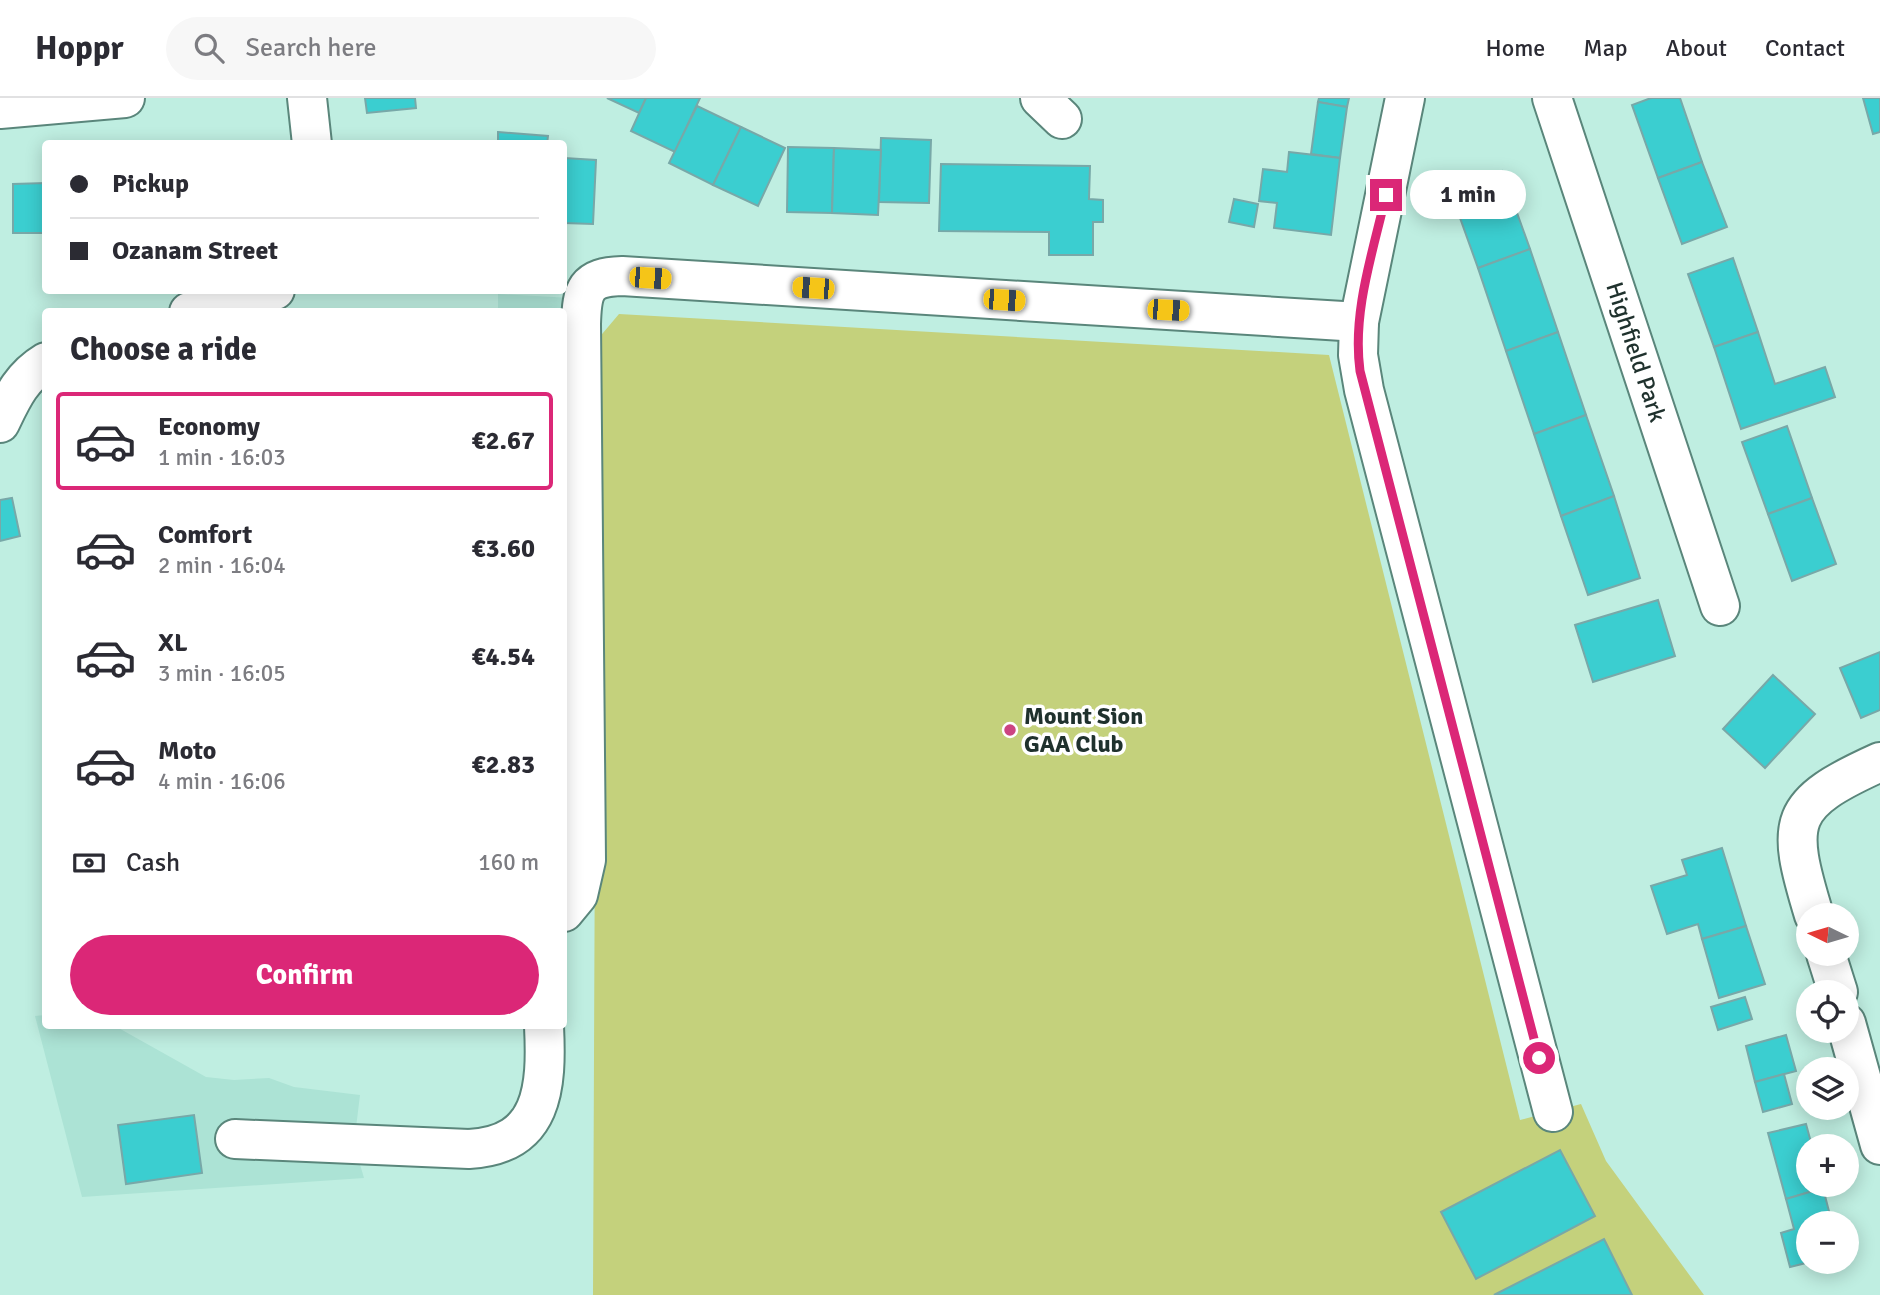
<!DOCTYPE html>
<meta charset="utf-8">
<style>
:root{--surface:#fff;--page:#f7f7f7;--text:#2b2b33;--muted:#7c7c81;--line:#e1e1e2;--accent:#db2777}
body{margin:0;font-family:Signika,sans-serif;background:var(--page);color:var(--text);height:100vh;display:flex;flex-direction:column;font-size:26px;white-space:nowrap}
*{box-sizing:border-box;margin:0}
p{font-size:23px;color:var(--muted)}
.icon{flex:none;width:38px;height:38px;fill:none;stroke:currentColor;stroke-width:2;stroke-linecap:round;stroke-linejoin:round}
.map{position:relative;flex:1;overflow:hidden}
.panel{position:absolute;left:42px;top:210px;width:525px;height:721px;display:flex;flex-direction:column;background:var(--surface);border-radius:7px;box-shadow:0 4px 18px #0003}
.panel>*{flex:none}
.banner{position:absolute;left:42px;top:42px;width:525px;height:154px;border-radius:7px;box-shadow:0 4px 18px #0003;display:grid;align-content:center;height:154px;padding:0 28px;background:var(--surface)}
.needle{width:46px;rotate:275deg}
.controls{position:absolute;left:1796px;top:805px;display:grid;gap:14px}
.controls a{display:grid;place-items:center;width:63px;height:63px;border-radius:50%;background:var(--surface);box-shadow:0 4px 18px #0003;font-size:35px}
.end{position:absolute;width:32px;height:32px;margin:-16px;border:9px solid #db2777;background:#fff;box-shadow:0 0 0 4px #fff}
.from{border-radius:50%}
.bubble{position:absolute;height:49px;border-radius:24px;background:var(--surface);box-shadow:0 4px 18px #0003;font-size:23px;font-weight:700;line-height:49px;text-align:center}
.car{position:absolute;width:21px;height:42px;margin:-21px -10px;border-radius:9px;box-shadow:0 0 5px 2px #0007;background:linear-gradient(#f5c518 24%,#345 0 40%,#f5c518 0 76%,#345 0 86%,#f5c518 0)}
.banner b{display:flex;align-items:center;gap:24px;height:66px;font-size:26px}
.banner b+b{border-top:2px solid var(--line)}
.banner i{width:18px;height:18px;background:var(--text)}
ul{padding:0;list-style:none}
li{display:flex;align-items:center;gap:21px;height:98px;margin:0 14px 10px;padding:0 14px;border:4px solid transparent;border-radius:7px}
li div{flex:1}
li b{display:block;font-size:26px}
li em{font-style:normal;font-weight:700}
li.selected{border-color:var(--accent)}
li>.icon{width:63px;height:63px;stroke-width:1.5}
h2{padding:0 28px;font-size:32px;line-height:84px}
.pay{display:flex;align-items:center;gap:18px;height:77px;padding:0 28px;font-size:26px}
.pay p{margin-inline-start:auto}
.cta{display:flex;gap:14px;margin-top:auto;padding:14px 28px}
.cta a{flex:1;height:80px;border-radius:42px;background:var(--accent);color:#fff;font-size:28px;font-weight:700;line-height:80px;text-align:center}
header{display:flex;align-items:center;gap:42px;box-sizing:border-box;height:98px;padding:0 35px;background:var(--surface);border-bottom:2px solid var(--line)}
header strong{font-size:33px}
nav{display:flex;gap:38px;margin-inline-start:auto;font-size:24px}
.search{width:490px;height:63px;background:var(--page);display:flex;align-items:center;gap:18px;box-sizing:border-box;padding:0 24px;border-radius:38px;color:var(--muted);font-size:26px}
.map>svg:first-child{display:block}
</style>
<header>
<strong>Hoppr</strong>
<div class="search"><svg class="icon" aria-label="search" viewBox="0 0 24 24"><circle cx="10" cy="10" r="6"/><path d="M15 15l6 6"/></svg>Search here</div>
<nav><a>Home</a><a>Map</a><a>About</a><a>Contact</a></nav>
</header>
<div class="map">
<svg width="1880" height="1197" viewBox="0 0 1880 1197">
<rect width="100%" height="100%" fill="#bfeee1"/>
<g fill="#ace3d5">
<path d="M 498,196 L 572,200 L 564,214 L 498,213 Z"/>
<path d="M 45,917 L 46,928 L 115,928 L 206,979 L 234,982 L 269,980 L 294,989 L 360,997 L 354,1046 L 364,1080 L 82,1099 L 35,918 Z"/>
</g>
<path fill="#c4d17c" d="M 619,216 L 1329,257 L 1520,1022 L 1581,1006 L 1606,1063 L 1704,1197 L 593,1197 L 597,242 Z"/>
<g fill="#3bced0" stroke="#78a8a8" stroke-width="2">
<path d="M 365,0 L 415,0 L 416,10 L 367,15 Z"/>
<path d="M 607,0 L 646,0 L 639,15 Z"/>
<path d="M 646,0 L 700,0 L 675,54 L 631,33 Z"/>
<path d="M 1319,0 L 1349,0 L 1347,9 L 1318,4 Z"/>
<path d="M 1651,0 L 1680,0 L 1702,64 L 1658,80 L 1632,7 Z"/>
<path d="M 1863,0 L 1880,0 L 1880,34 L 1873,36 Z"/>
<path d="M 1318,4 L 1347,9 L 1340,60 L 1311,56 Z"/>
<path d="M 697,8 L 741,29 L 713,87 L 669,65 Z"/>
<path d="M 741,29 L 785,50 L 758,108 L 713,87 Z"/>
<path d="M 498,34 L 548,38 L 547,46 L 498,46 Z"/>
<path d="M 881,40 L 931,42 L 929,105 L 879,104 Z"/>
<path d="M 788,49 L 834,50 L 832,115 L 787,114 Z"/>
<path d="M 834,50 L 881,52 L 878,117 L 832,115 Z"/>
<path d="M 1289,54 L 1340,60 L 1331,137 L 1274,130 L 1277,105 L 1259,103 L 1263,71 L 1287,74 Z"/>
<path d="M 564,60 L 596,62 L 593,126 L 564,125 Z"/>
<path d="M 1702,64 L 1727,129 L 1682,146 L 1658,80 Z"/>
<path d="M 941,66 L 1090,68 L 1089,101 L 1103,102 L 1103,124 L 1093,124 L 1093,157 L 1049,157 L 1049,134 L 939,133 Z"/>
<path d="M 1502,73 L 1530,151 L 1478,170 L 1450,92 Z"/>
<path d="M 46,85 L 46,135 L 13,135 L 13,86 Z"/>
<path d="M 1234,101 L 1258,106 L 1254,129 L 1229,124 Z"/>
<path d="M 1530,151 L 1558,234 L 1506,253 L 1478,170 Z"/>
<path d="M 1733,160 L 1758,234 L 1714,249 L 1688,176 Z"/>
<path d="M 1558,234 L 1586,317 L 1534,336 L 1506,253 Z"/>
<path d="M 1758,234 L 1775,286 L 1825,269 L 1835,299 L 1741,331 L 1714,249 Z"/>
<path d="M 1586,317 L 1614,398 L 1561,418 L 1534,336 Z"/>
<path d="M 1787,328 L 1812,400 L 1768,416 L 1742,344 Z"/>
<path d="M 1614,398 L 1640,480 L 1588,497 L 1561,418 Z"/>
<path d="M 12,400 L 20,438 L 0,443 L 0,402 Z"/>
<path d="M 1812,400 L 1836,466 L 1792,483 L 1768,416 Z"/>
<path d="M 1658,502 L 1675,558 L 1593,584 L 1575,527 Z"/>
<path d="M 1880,554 L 1880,612 L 1861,620 L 1840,570 Z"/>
<path d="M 1773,577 L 1815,616 L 1765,670 L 1723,631 Z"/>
<path d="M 1722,750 L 1746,828 L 1702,841 L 1698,826 L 1667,836 L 1651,788 L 1687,777 L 1682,762 Z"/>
<path d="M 1746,828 L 1765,886 L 1719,900 L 1702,841 Z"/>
<path d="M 1745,899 L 1752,921 L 1718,932 L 1711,909 Z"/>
<path d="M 1786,937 L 1796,973 L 1755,984 L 1746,948 Z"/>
<path d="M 1784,976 L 1792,1006 L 1763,1014 L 1755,984 Z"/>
<path d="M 194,1017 L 202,1075 L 126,1086 L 118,1027 Z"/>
<path d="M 1806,1026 L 1812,1048 L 1808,1048 L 1808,1087 L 1822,1087 L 1823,1090 L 1786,1101 L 1768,1035 Z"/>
<path d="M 1560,1052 L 1595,1118 L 1476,1181 L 1441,1114 Z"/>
<path d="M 1823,1090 L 1832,1125 L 1808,1125 L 1808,1164 L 1810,1164 L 1790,1169 L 1781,1135 L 1794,1131 L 1786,1101 Z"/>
<path d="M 1604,1141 L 1632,1197 L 1494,1197 Z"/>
</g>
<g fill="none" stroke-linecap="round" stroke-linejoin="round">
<g stroke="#5a867b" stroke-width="42">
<g id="minor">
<path d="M 307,0 L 312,46"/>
<path d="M 1040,0 L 1062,21"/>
<path d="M 1405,0 L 1359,224 L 1358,257 L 1364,292 L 1553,1014"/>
<path d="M 1552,0 L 1720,508"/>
<path d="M 0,11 L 125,0"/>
<path d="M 189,214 L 275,192"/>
<path d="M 0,325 C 12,300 21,279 46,264"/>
<path d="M 564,814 L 578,797 L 586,762 L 581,226 C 582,192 585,179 622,178 L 1359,224"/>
<path d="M 1814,817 C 1785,722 1787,706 1880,664"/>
<path d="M 1826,856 L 1838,894"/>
<path d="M 1846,925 L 1880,1047"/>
<path d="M 235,1041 L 469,1051 C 544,1047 547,989 544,928"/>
</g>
</g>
<use href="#minor" stroke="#fff" stroke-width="38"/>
</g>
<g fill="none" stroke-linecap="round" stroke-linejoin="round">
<path stroke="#db2777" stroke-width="9" d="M 1386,97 C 1373,154 1352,214 1360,273 L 1539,960"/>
</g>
<circle fill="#cc4481" stroke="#fff" stroke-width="2.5" cx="1010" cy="632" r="7"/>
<g text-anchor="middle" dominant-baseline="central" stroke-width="7" stroke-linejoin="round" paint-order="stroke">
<g font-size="24" fill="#1f312d" stroke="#fff">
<text transform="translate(1636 254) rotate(72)">Highfield Park</text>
</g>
<g font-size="24" font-weight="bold" fill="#1f312d" stroke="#fff" text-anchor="start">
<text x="1024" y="618">Mount Sion<tspan x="1024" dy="28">GAA Club</tspan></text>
</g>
</g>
</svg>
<div class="controls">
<a><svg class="needle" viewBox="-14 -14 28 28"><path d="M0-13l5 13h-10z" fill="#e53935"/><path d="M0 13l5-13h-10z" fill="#7c7c81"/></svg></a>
<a><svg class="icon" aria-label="locate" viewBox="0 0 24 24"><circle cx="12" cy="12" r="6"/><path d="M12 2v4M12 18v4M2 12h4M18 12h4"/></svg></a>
<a><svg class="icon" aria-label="layers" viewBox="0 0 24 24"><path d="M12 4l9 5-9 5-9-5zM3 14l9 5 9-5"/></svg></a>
<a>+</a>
<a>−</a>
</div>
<i class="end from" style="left:1539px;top:960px"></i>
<i class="end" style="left:1386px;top:97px"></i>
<div class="bubble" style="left:1410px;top:72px;width:116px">1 min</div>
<i class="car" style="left:650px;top:180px;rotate:94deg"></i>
<i class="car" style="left:813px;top:190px;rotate:274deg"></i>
<i class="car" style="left:1004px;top:202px;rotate:94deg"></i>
<i class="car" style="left:1168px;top:212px;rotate:93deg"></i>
<div class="banner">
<b><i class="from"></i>Pickup</b>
<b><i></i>Ozanam Street</b>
</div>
<section class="panel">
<h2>Choose a ride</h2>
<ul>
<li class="selected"><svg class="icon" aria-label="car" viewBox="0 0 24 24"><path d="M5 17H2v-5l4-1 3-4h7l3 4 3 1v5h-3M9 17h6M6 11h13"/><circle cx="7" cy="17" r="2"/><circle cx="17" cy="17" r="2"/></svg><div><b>Economy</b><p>1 min · 16:03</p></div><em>€2.67</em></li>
<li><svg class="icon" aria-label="car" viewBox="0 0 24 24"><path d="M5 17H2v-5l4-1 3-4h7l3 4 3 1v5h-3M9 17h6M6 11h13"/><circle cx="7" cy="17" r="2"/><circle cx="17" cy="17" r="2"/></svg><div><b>Comfort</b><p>2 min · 16:04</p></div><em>€3.60</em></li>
<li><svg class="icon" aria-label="car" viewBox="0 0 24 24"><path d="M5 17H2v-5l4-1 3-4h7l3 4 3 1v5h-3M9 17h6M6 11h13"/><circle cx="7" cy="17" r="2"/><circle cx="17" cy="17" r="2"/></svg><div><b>XL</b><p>3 min · 16:05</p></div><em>€4.54</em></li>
<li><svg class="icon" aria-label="car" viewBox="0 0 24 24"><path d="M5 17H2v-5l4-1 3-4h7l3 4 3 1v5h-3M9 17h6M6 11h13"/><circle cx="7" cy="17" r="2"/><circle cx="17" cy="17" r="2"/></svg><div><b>Moto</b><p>4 min · 16:06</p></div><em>€2.83</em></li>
</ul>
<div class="pay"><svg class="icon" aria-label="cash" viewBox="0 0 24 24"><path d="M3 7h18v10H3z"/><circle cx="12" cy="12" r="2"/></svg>Cash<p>160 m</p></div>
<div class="cta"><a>Confirm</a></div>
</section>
</div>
